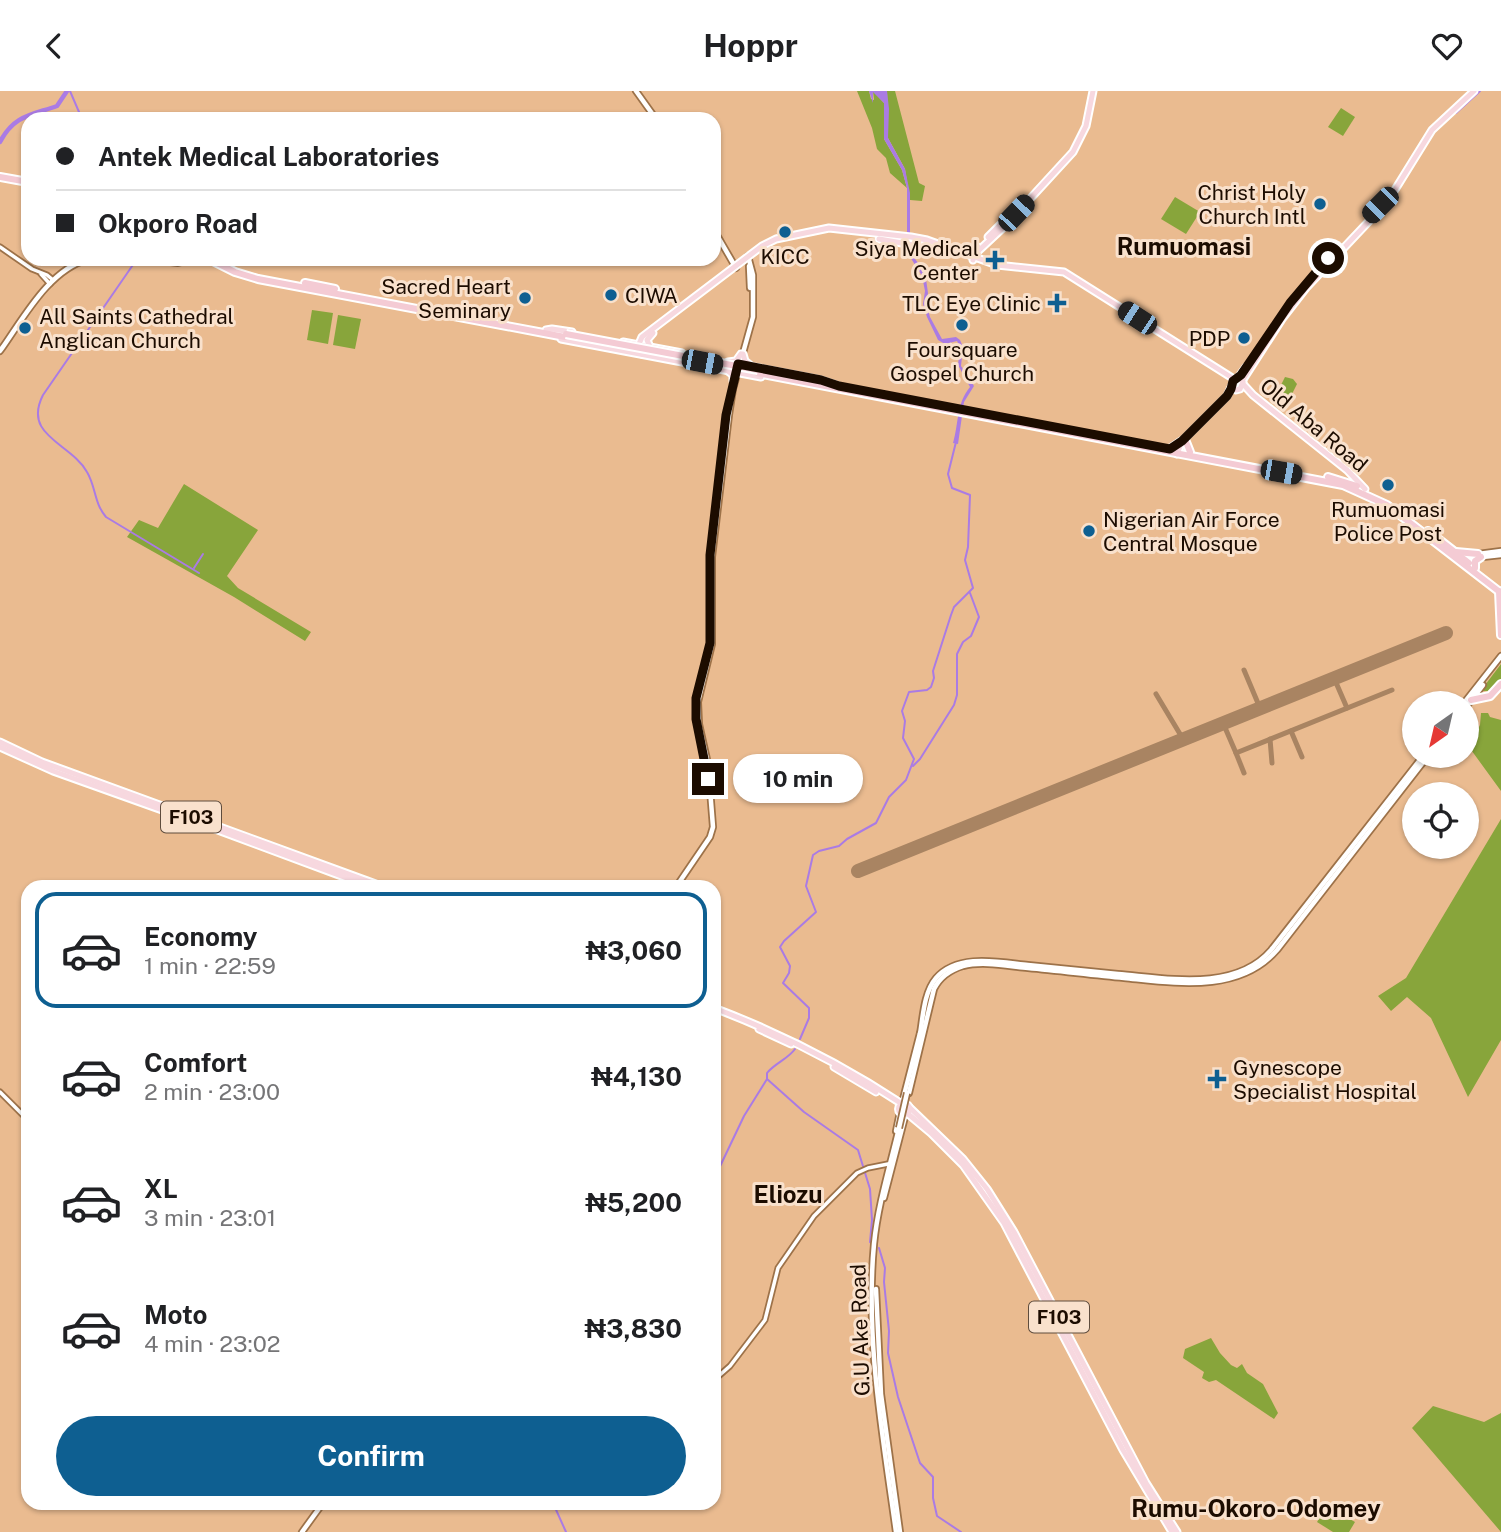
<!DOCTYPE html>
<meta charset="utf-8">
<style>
:root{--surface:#fff;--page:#f6f6f6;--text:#202124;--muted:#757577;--line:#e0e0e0;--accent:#0e5f91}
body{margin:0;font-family:"Public Sans",sans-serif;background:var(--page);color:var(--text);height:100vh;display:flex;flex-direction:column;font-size:26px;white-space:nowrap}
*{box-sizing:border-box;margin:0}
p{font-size:23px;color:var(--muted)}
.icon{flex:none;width:38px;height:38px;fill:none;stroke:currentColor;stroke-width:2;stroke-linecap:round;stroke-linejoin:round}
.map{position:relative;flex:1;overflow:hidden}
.details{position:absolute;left:21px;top:789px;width:700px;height:630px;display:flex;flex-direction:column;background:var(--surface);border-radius:21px;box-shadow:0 2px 5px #0004}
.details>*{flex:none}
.hud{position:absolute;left:21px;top:21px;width:700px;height:154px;border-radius:21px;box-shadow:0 2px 5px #0004;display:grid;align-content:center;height:154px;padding:0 35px;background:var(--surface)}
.needle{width:46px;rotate:214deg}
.fabs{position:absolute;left:1402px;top:600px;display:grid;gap:14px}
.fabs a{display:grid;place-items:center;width:77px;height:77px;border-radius:50%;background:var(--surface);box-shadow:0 2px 5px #0004;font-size:35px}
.end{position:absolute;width:32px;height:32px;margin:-16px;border:9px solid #1c0c00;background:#fff;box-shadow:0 0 0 4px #fff}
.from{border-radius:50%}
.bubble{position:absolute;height:49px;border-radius:24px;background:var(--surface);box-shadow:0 2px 5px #0004;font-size:23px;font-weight:700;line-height:49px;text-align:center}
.car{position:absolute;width:21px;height:42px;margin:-21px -10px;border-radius:9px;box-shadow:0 0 5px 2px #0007;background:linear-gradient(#222 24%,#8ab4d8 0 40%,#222 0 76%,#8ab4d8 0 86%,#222 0)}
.hud b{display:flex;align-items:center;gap:24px;height:66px;font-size:26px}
.hud b+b{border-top:2px solid var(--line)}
.hud i{width:18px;height:18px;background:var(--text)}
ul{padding:12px 0 0;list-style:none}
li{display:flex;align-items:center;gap:21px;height:116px;margin:0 14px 10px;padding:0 21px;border:4px solid transparent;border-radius:21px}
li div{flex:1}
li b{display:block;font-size:26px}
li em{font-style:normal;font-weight:700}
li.current{border-color:var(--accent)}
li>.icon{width:63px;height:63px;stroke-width:1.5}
.button{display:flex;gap:14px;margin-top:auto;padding:14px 35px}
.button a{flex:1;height:80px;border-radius:42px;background:var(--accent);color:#fff;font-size:28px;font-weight:700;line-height:80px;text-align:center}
header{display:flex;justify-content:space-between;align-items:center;height:91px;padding:0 35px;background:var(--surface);font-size:32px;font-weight:700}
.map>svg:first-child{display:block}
</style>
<header><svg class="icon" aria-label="back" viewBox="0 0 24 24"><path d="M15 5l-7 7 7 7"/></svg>Hoppr<svg class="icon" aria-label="heart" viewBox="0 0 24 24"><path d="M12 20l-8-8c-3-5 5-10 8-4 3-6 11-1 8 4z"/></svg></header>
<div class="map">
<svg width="1501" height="1441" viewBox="0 0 1501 1441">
<rect width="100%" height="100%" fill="#eabb90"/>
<g fill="#88a53b">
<path d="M 857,0 L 869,0 L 871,8 L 874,9 L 873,0 L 884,12 L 884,48 L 902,79 L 907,97 L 890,82 L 886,67 L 877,58 L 872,37 Z"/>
<path d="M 887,0 L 895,0 L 919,92 L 925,95 L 922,110 L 910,109 L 905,78 L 888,47 Z"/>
<path d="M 1341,17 L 1355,26 L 1343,45 L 1328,36 Z"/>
<path d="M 1175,106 L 1200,121 L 1186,143 L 1161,128 Z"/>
<path d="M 312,219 L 333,222 L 328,253 L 307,249 Z"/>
<path d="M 338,224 L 361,228 L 355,258 L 333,254 Z"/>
<path d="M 1285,286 L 1293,288 L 1297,293 L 1289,309 L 1284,311 L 1276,304 Z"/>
<path d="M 184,393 L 258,439 L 227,485 L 238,497 L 311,541 L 305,550 L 234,506 L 127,446 L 139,429 L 158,437 Z"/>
<path d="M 1501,573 L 1501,588 L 1491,600 L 1483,600 L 1482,598 Z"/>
<path d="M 1481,622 L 1488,622 L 1490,626 L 1501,629 L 1501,700 L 1469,656 L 1480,634 Z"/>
<path d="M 1501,728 L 1501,949 L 1468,1006 L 1431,927 L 1407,906 L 1391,920 L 1378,905 L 1406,887 Z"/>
<path d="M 1211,1247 L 1220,1262 L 1231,1274 L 1237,1277 L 1242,1273 L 1247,1282 L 1263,1293 L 1278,1322 L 1274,1328 L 1216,1289 L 1209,1291 L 1202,1287 L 1204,1281 L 1183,1267 L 1185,1258 Z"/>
<path d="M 1433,1315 L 1484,1331 L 1501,1322 L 1501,1441 L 1412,1337 Z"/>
<path d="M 1327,1415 L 1355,1431 L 1349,1441 L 1333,1441 L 1317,1431 Z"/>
</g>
<path fill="#aa7be4" d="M 869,0 L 887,0 L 889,18 L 888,47 L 905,78 L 910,102 L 910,154 L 912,164 L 925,181 L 928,202 L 926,212 L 930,226 L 942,248 L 956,246 L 960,249 L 963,256 L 961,275 L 974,295 L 964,311 L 958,353 L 953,352 C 959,332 956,313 970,296 L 958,274 L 960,256 L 957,250 L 945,253 L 938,249 L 927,226 L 923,213 L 925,200 L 922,185 L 907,161 L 907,97 L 902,79 L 884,48 L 884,12 L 873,1 L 873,12 Z"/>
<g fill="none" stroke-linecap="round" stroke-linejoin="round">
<g stroke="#aa7be4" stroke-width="2">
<path d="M 70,0 L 82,28"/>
<path d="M 1456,22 L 1480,0"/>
<path d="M 137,168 L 43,304 C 22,345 71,352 87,381 C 96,396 94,412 106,426 L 199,482"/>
<path d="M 194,477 L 203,463"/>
<path d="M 913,675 L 920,668 L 954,614 L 957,604 L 957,563 L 963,551 L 971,545 L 979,526 L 970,502"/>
<path d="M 800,948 L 809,927 L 809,917 L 783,892 L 789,882 L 790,875 L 780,856 L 784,850 L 816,821 L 806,795 L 813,764 L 819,760 L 839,755 L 847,748 L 876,732 L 889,706 L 906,689 L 914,668 L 903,647 L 905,630 L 902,620 L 909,601 L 927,599 L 931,596 L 934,587 L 933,580 L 951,524 L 954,516 L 973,497 L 965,469 L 968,456 L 970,404 L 952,397 L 948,383 L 956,351"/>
<path d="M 795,958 C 788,968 775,972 767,982 L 767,988 L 804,1021 L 858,1059 L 870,1098 L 872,1129 L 870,1151 L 872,1153"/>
<path d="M 714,1088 L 744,1025 L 767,988"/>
<path d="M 879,1157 L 885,1177 L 884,1191 L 889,1240 L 888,1262 L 898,1306 L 920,1372 L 933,1386 L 933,1407 L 937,1425 L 961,1441"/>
<path d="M 553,1412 L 566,1441"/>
</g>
<path stroke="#aa7be4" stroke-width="4.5" d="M 0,51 C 14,24 32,24 57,15 L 67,0"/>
<g stroke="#a98462" stroke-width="5">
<path d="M 1244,579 L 1260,617"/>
<path d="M 1334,587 L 1347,617"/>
<path d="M 1156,603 L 1183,648"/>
<path d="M 1223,632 L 1236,662 L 1392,599"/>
<path d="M 1291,640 L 1302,666"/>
<path d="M 1270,648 L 1272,672"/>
<path d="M 1236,662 L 1244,682"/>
</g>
<path stroke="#a98462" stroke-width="14" d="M 858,780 L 1446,542"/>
<g stroke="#9d7249" stroke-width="7">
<g id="tertiary">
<path d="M 0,156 L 32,178 L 47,184 L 53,189"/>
<path d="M 41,183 L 50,193"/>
<path d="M 0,1001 L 28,1029"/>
<path d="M 714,1289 L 730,1275 L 765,1229 L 778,1177 L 814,1125 L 857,1082 L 868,1077 L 888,1073"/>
</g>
</g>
<g stroke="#9d7249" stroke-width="8">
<g id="secondary">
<path d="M 636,0 L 656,28"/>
<path d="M 714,139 L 736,177"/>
<path d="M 148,168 L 178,172 L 193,168"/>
<path d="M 749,175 L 750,197"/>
<path d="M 0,260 C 23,228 49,178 89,168"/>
<path d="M 1478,463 L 1501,460"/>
<path d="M 1465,468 L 1501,464"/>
<path d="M 1464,612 L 1501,565"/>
<path d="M 1466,616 L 1483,594"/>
<path d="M 676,796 L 710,746 L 713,736 L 708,673 L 699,633 L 698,611 L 712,553 L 712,466 L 729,324 L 733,298 L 753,226 L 753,184 L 748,165"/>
<path d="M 920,943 C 923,925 924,901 936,887 C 958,862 999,871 1028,874 C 1058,877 1088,880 1118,883 C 1167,887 1235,901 1271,859 L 1423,665"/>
<path d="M 909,1002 L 934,898 C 940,886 950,879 963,875 C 983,870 1007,875 1028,877 C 1060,880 1092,884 1124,887 C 1175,892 1239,903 1277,859 L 1428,665"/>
<path d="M 902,1012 L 920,942"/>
<path d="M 896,1040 L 900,1021"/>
<path d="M 884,1107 L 906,1022"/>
<path d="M 876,1198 L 881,1303 L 900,1441"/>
<path d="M 302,1441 L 323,1412"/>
<path d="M 896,1441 C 883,1346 865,1249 874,1153 C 878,1113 890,1075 899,1037"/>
</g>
</g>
<g stroke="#fff" stroke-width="9">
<g id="primary">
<path d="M 988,146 L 1011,123"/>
<path d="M 879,148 L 942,159"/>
<path d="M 957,161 L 978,156"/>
<path d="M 973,169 L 976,162 L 1005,135 L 1073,61 L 1086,35 L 1093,0"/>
<path d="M 546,239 L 552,238 L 572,241"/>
<path d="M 561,248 L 761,286"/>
<path d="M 623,251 L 682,262"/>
<path d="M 650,256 L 647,249 L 653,242"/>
<path d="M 642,263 L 639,253 L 642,246 L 762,155 L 776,148 L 829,137 L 911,146 L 927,149 L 997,174 L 1064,181 L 1234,288"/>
<path d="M 743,263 L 745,270 L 751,275"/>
<path d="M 728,271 L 736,270 L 741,263"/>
<path d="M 754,276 L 821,289 L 839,295"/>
<path d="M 728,280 L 733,284 L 733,290"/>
<path d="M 1238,287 L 1246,276"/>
<path d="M 1242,290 L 1282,228 L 1306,197 L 1388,110 L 1432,39 L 1474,0"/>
<path d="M 1243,293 L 1253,304 L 1347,379 L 1365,398"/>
<path d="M 1232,295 L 1236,299 L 1240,298 L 1243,291"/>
<path d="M 1177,363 L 1182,350 L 1227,305 L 1235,288"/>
<path d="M 0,651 L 42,671 L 384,796"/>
<path d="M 0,656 L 53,680 L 190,729"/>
<path d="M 215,738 L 371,796"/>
<path d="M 714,917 C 780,942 843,974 902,1013"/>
<path d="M 759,938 L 791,953"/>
<path d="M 834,976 L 876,1001"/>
<circle cx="904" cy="1018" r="5.5"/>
<path d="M 909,1016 L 963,1068 L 987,1098 L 1014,1141 L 1146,1392 L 1177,1441"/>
<path d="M 907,1022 L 931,1042 L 963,1074 L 1004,1132 L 1123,1359 L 1172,1441"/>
</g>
</g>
<g stroke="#fff" stroke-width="10">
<g id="trunk">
<path d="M 0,86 L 28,91"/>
<path d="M 209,168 L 235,181 L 258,188 L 565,246"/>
<path d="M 305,192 L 335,198"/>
<path d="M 757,282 L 1343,394 L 1387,414 L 1501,502"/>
<path d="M 1186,351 L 1190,361"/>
<path d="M 1170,358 L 1182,350"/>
<path d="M 1328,386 L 1357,395"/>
<path d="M 1428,440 L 1469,472"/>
<path d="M 1456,461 L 1478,463"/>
<path d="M 1475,477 L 1475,470 L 1481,466"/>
<path d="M 1499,500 L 1501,544"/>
<path d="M 1471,609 L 1490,605 L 1501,593"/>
</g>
</g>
<use href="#tertiary" stroke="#fff" stroke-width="3.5"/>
<use href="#secondary" stroke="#fff" stroke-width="4.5"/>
<use href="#primary" stroke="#f7d8df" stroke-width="5"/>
<use href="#trunk" stroke="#f4cbd4" stroke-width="6"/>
<g stroke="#9d7249" stroke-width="8" stroke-linecap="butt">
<path id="secondary-bridge" d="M 899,1037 L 907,1002"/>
</g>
<g stroke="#fff" stroke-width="10" stroke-linecap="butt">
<path id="trunk-bridge" d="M 566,243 L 758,279"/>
</g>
<use href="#secondary-bridge" stroke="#fff" stroke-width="4.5"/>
<use href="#trunk-bridge" stroke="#f4cbd4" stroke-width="6"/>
</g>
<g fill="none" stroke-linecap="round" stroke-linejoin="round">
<path stroke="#1c0c00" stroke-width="9" d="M 708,688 L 696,628 L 696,607 L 710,552 L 710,464 L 726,324 L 738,273 L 821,289 L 839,295 L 1170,358 L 1182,350 L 1227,305 L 1231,298 L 1233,290 L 1241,284 L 1290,212 L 1328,167"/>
</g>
<g fill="#0e5f91" stroke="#f9e1cc" stroke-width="2.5">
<circle cx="1320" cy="113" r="7"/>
<circle cx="785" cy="141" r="7"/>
<path d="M991.5 158.5h7v7h7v7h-7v7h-7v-7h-7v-7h7z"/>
<circle cx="611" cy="204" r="7"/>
<circle cx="525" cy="207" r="7"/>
<path d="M1053.5 201.5h7v7h7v7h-7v7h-7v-7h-7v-7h7z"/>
<circle cx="962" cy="234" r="7"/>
<circle cx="25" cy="237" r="7"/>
<circle cx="1244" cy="247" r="7"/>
<circle cx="1388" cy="394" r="7"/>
<circle cx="1089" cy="440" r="7"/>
<path d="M1213.5 977.5h7v7h7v7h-7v7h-7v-7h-7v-7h7z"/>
</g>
<g text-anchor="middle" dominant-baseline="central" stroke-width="6" stroke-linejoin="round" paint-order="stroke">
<g fill="#f9e1cc" stroke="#5e4c3d" stroke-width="2">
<rect x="161" y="710.5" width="60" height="31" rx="5"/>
<rect x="1029" y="1210.5" width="60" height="31" rx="5"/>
</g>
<g font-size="19" font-weight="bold" fill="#1c0c00">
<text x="191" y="726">F103</text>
<text x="1059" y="1226">F103</text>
</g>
<g font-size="21" fill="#1c0c00" stroke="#f9e1cc" text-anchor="end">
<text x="1306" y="101">Christ Holy<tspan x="1306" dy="24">Church Intl</tspan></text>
<text x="979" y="157">Siya Medical<tspan x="979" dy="24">Center</tspan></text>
<text x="785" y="165" text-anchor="middle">KICC</text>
<text x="511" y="195">Sacred Heart<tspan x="511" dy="24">Seminary</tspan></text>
<text x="625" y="204" text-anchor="start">CIWA</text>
<text x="1041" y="212">TLC Eye Clinic</text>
<text x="39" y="225" text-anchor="start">All Saints Cathedral<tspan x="39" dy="24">Anglican Church</tspan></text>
<text x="1230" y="247">PDP</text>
<text x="962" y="258" text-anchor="middle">Foursquare<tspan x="962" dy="24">Gospel Church</tspan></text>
<text x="1388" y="418" text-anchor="middle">Rumuomasi<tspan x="1388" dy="24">Police Post</tspan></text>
<text x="1103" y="428" text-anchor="start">Nigerian Air Force<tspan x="1103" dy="24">Central Mosque</tspan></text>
<text x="1233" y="976" text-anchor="start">Gynescope<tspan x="1233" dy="24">Specialist Hospital</tspan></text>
</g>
<g font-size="21" fill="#1c0c00" stroke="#f9e1cc">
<text transform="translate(1314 334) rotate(40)">Old Aba Road</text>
<text transform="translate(860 1239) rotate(-92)">G.U Ake Road</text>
</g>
<g font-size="24" font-weight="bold" fill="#1c0c00" stroke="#f9e1cc">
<text x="1184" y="155">Rumuomasi</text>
<text x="788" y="1103">Eliozu</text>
<text x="1256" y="1417">Rumu-Okoro-Odomey</text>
</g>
</g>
</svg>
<div class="fabs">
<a><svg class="needle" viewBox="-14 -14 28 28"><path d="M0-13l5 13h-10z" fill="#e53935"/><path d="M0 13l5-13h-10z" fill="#757577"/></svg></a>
<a><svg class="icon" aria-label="locate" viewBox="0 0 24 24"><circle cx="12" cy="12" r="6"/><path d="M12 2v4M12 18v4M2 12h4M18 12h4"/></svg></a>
</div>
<i class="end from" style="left:1328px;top:167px"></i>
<i class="end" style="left:708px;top:688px"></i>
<div class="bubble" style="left:733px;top:663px;width:130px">10 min</div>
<i class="car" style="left:1380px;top:114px;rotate:225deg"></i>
<i class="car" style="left:1016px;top:122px;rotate:44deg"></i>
<i class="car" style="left:1137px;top:227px;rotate:303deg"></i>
<i class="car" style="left:702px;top:271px;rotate:101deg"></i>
<i class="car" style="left:1281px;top:381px;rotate:100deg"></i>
<div class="hud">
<b><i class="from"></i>Antek Medical Laboratories</b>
<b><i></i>Okporo Road</b>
</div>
<section class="details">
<ul>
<li class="current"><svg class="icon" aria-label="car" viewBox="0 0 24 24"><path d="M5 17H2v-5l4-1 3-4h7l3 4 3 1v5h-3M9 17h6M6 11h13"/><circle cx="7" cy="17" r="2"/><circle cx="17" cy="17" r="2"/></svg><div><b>Economy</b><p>1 min · 22:59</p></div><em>₦3,060</em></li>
<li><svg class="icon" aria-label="car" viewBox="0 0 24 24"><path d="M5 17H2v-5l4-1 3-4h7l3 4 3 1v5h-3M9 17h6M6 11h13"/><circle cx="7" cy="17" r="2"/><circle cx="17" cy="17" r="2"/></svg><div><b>Comfort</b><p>2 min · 23:00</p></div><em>₦4,130</em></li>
<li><svg class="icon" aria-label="car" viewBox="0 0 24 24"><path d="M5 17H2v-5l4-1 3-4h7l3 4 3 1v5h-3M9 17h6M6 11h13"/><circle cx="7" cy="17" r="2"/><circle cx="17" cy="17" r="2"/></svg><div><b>XL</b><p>3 min · 23:01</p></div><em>₦5,200</em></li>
<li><svg class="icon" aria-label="car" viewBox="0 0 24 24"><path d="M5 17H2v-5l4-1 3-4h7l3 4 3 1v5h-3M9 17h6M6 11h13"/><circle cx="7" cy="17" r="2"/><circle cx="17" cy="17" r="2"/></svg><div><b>Moto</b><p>4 min · 23:02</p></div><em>₦3,830</em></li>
</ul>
<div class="button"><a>Confirm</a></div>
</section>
</div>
